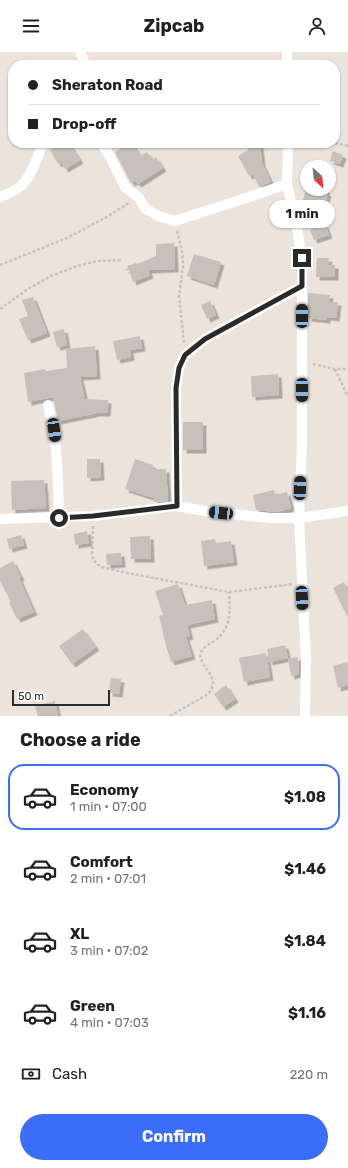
<!DOCTYPE html>
<meta charset="utf-8">
<style>
:root{--surface:#fff;--page:#f2f2f2;--text:#202124;--muted:#757577;--line:#e0e0e0;--accent:#3b6df9}
body{margin:0;font-family:Rubik,sans-serif;background:var(--page);color:var(--text);height:100vh;display:flex;flex-direction:column;font-size:15px;white-space:nowrap}
*{box-sizing:border-box;margin:0}
p{font-size:13px;color:var(--muted)}
.icon{flex:none;width:22px;height:22px;fill:none;stroke:currentColor;stroke-width:2;stroke-linecap:round;stroke-linejoin:round}
.map{position:relative;height:664px;overflow:hidden}
.side{display:flex;flex-direction:column;background:var(--surface);flex:1}
.side>*{flex:none}
.top-card{position:absolute;left:8px;top:8px;width:332px;height:88px;border-radius:16px;box-shadow:0 1px 3px #0004;display:grid;align-content:center;height:88px;padding:0 20px;background:var(--surface)}
.needle{width:26px;rotate:153deg}
.controls{position:absolute;left:300px;top:108px;display:grid;gap:8px}
.controls a{display:grid;place-items:center;width:36px;height:36px;border-radius:50%;background:var(--surface);box-shadow:0 1px 3px #0004;font-size:20px}
.scale{position:absolute;left:12px;bottom:10px;width:98px;box-sizing:border-box;padding-left:4px;border:2px solid #2a2a2a;border-top:0;font-size:11px;line-height:14px;white-space:nowrap;color:#2a2a2a;-webkit-text-stroke:3px #fff;paint-order:stroke}
.end{position:absolute;width:18px;height:18px;margin:-9px;border:5px solid #2a2a2a;background:#fff;box-shadow:0 0 0 2px #fff}
.from{border-radius:50%}
.bubble{position:absolute;height:28px;border-radius:14px;background:var(--surface);box-shadow:0 1px 3px #0004;font-size:13px;font-weight:700;line-height:28px;text-align:center}
.car{position:absolute;width:12px;height:24px;margin:-12px -6px;border-radius:5px;box-shadow:0 0 3px 1px #0007;background:linear-gradient(#222 24%,#8ab4d8 0 40%,#222 0 76%,#8ab4d8 0 86%,#222 0)}
.top-card b{display:flex;align-items:center;gap:14px;height:38px;font-size:15px}
.top-card b+b{border-top:1px solid var(--line)}
.top-card i{width:10px;height:10px;background:var(--text)}
ul{padding:0;list-style:none}
li{display:flex;align-items:center;gap:12px;height:66px;margin:0 8px 6px;padding:0 12px;border:2px solid transparent;border-radius:16px}
li div{flex:1}
li b{display:block;font-size:15px}
li em{font-style:normal;font-weight:700}
li.selected{border-color:var(--accent)}
li>.icon{width:36px;height:36px;stroke-width:1.5}
h2{padding:0 20px;font-size:18px;line-height:48px}
.pay{display:flex;align-items:center;gap:10px;height:44px;padding:0 20px;font-size:15px}
.pay p{margin-inline-start:auto}
.button{display:flex;gap:8px;margin-top:auto;padding:8px 20px}
.button a{flex:1;height:46px;border-radius:24px;background:var(--accent);color:#fff;font-size:16px;font-weight:700;line-height:46px;text-align:center}
header{display:flex;justify-content:space-between;align-items:center;height:52px;padding:0 20px;background:var(--surface);font-size:18px;font-weight:700}
.map>svg:first-child{display:block}
</style>
<header><svg class="icon" aria-label="menu" viewBox="0 0 24 24"><path d="M4 6h16M4 12h16M4 18h16"/></svg>Zipcab<svg class="icon" aria-label="person" viewBox="0 0 24 24"><circle cx="12" cy="8" r="4"/><path d="M4 21q1-7 8-7t8 7"/></svg></header>
<div class="map">
<svg width="348" height="664" viewBox="0 0 348 664">
<defs>
<filter id="shadow"><feDropShadow dx="3.5" dy="3.5" stdDeviation="0" flood-color="#0004"/></filter>
</defs>
<rect width="100%" height="100%" fill="#ece4dc"/>
<g fill="#c7c1bb" filter="url(#shadow)">
<path d="M 61,91 L 69,91 L 80,108 L 65,117 L 61,110 L 58,112 L 50,98 Z"/>
<path d="M 129,91 L 132,91 L 140,104 L 147,100 L 152,107 L 156,105 L 163,116 L 138,132 L 135,129 L 131,131 L 115,100 Z"/>
<path d="M 260,92 L 262,111 L 271,130 L 259,135 L 253,122 L 249,124 L 238,104 L 248,98 L 248,93 Z"/>
<path d="M 333,99 L 343,103 L 340,112 L 330,109 Z"/>
<path d="M 306,137 L 326,137 L 326,140 L 328,141 L 325,152 L 303,148 Z"/>
<path d="M 325,172 L 329,183 L 314,188 L 310,178 Z"/>
<path d="M 174,191 L 175,217 L 148,218 L 150,223 L 133,230 L 129,218 L 124,218 L 128,216 L 127,214 L 136,211 L 137,212 L 156,204 L 156,192 Z"/>
<path d="M 194,202 L 221,210 L 214,233 L 187,224 Z"/>
<path d="M 317,206 L 329,206 L 328,213 L 335,213 L 335,225 L 316,225 Z"/>
<path d="M 308,241 L 330,243 L 329,250 L 338,250 L 336,266 L 327,265 L 327,268 L 308,266 Z"/>
<path d="M 33,245 L 47,281 L 28,288 L 19,267 L 28,264 L 22,248 Z"/>
<path d="M 210,249 L 216,263 L 207,267 L 201,253 Z"/>
<path d="M 64,277 L 67,293 L 57,295 L 53,280 Z"/>
<path d="M 140,284 L 142,296 L 130,298 L 131,305 L 117,308 L 113,289 Z"/>
<path d="M 95,294 L 97,324 L 80,325 L 85,347 L 108,348 L 107,361 L 97,361 L 58,369 L 53,345 L 28,350 L 24,321 L 45,317 L 46,319 L 67,316 L 66,297 Z"/>
<path d="M 278,322 L 279,343 L 252,345 L 251,324 Z"/>
<rect x="183" y="370" width="20" height="28"/>
<path d="M 87,407 L 100,407 L 101,425 L 87,426 Z"/>
<path d="M 135,407 L 153,413 L 152,417 L 166,417 L 168,449 L 154,450 L 154,446 L 125,437 Z"/>
<path d="M 44,428 L 46,456 L 12,458 L 11,429 Z"/>
<path d="M 274,438 L 275,443 L 287,440 L 291,456 L 276,460 L 256,458 L 253,443 Z"/>
<path d="M 87,479 L 89,491 L 75,493 L 74,482 Z"/>
<path d="M 21,483 L 24,493 L 9,497 L 7,487 Z"/>
<path d="M 150,484 L 151,507 L 131,507 L 130,485 Z"/>
<path d="M 215,487 L 216,491 L 231,489 L 234,510 L 204,514 L 201,489 Z"/>
<path d="M 121,501 L 122,512 L 107,513 L 106,502 Z"/>
<path d="M 13,509 L 21,525 L 19,526 L 34,560 L 17,567 L 9,551 L 11,550 L 0,529 L 0,516 Z"/>
<path d="M 344,530 L 348,538 L 348,566 L 333,536 Z"/>
<path d="M 178,532 L 185,553 L 212,548 L 215,567 L 187,573 L 190,584 L 186,585 L 192,604 L 171,610 L 166,594 L 159,564 L 163,563 L 155,539 Z"/>
<path d="M 83,577 L 96,595 L 72,612 L 59,594 Z"/>
<path d="M 285,593 L 288,606 L 269,610 L 267,597 Z"/>
<path d="M 266,601 L 270,625 L 244,630 L 239,606 Z"/>
<path d="M 298,605 L 299,622 L 291,624 L 288,607 Z"/>
<path d="M 348,610 L 348,633 L 338,636 L 333,614 Z"/>
<path d="M 111,626 L 121,627 L 119,642 L 109,641 Z"/>
<path d="M 226,633 L 235,647 L 223,655 L 214,642 Z"/>
<path d="M 55,649 L 58,664 L 38,664 L 35,654 Z"/>
</g>
<g fill="none" stroke-linecap="round" stroke-linejoin="round">
<g stroke="#c3c3c3" stroke-width="2.5" stroke-dasharray="3 2" stroke-linecap="butt">
<path d="M 335,91 L 348,94"/>
<path d="M 177,179 L 182,198 L 183,214 L 179,244 L 184,291"/>
<path d="M 0,213 L 67,186 L 105,166 L 129,151"/>
<path d="M 0,257 L 28,237 L 51,224 L 77,214 L 97,209 L 122,208"/>
<path d="M 313,312 L 335,317 L 348,317"/>
<path d="M 335,317 L 348,345"/>
<path d="M 93,474 L 92,502 L 93,507 L 97,512 L 102,515 L 127,521 L 229,540 L 293,532"/>
<path d="M 170,664 L 208,642 C 224,625 196,614 201,600 C 203,595 209,592 213,590 C 232,576 230,561 229,540"/>
</g>
<g stroke="#fff" stroke-width="10">
<path d="M 80,0 L 86,13"/>
<path d="M 287,0 L 287,13"/>
<path d="M 101,91 L 108,101 L 125,135 L 138,145 L 146,157 L 158,164 L 175,169 L 258,142 L 287,132"/>
<path d="M 288,91 L 287,132 L 297,176 L 302,206 L 302,392 L 299,466 L 306,606 L 305,664"/>
<path d="M 0,145 C 8,142 16,138 22,133 C 32,123 38,104 43,91"/>
<path d="M 48,353 C 58,390 58,428 59,466"/>
<path d="M 177,454 L 176,336 L 179,316 L 185,303 L 205,287 L 302,234"/>
<path d="M 0,467 L 93,464 L 177,454 L 210,460 L 271,466 L 299,466 L 348,459"/>
</g>
</g>
<g fill="none" stroke-linecap="round" stroke-linejoin="round">
<path stroke="#2a2a2a" stroke-width="5" d="M 59,466 L 93,464 L 177,454 L 176,336 L 179,316 L 185,303 L 205,287 L 302,234 L 302,206"/>
</g>
</svg>
<div class="controls">
<a><svg class="needle" viewBox="-14 -14 28 28"><path d="M0-13l5 13h-10z" fill="#e53935"/><path d="M0 13l5-13h-10z" fill="#757577"/></svg></a>
</div>
<div class="scale">50 m</div>
<i class="end from" style="left:59px;top:466px"></i>
<i class="end" style="left:302px;top:206px"></i>
<div class="bubble" style="left:269px;top:148px;width:66px">1 min</div>
<i class="car" style="left:302px;top:264px;rotate:0deg"></i>
<i class="car" style="left:302px;top:338px;rotate:180deg"></i>
<i class="car" style="left:54px;top:378px;rotate:172deg"></i>
<i class="car" style="left:300px;top:436px;rotate:2deg"></i>
<i class="car" style="left:221px;top:461px;rotate:276deg"></i>
<i class="car" style="left:302px;top:546px;rotate:177deg"></i>
<div class="top-card">
<b><i class="from"></i>Sheraton Road</b>
<b><i></i>Drop-off</b>
</div>
</div>
<section class="side">
<h2>Choose a ride</h2>
<ul>
<li class="selected"><svg class="icon" aria-label="car" viewBox="0 0 24 24"><path d="M5 17H2v-5l4-1 3-4h7l3 4 3 1v5h-3M9 17h6M6 11h13"/><circle cx="7" cy="17" r="2"/><circle cx="17" cy="17" r="2"/></svg><div><b>Economy</b><p>1 min · 07:00</p></div><em>$1.08</em></li>
<li><svg class="icon" aria-label="car" viewBox="0 0 24 24"><path d="M5 17H2v-5l4-1 3-4h7l3 4 3 1v5h-3M9 17h6M6 11h13"/><circle cx="7" cy="17" r="2"/><circle cx="17" cy="17" r="2"/></svg><div><b>Comfort</b><p>2 min · 07:01</p></div><em>$1.46</em></li>
<li><svg class="icon" aria-label="car" viewBox="0 0 24 24"><path d="M5 17H2v-5l4-1 3-4h7l3 4 3 1v5h-3M9 17h6M6 11h13"/><circle cx="7" cy="17" r="2"/><circle cx="17" cy="17" r="2"/></svg><div><b>XL</b><p>3 min · 07:02</p></div><em>$1.84</em></li>
<li><svg class="icon" aria-label="car" viewBox="0 0 24 24"><path d="M5 17H2v-5l4-1 3-4h7l3 4 3 1v5h-3M9 17h6M6 11h13"/><circle cx="7" cy="17" r="2"/><circle cx="17" cy="17" r="2"/></svg><div><b>Green</b><p>4 min · 07:03</p></div><em>$1.16</em></li>
</ul>
<div class="pay"><svg class="icon" aria-label="cash" viewBox="0 0 24 24"><path d="M3 7h18v10H3z"/><circle cx="12" cy="12" r="2"/></svg>Cash<p>220 m</p></div>
<div class="button"><a>Confirm</a></div>
</section>
